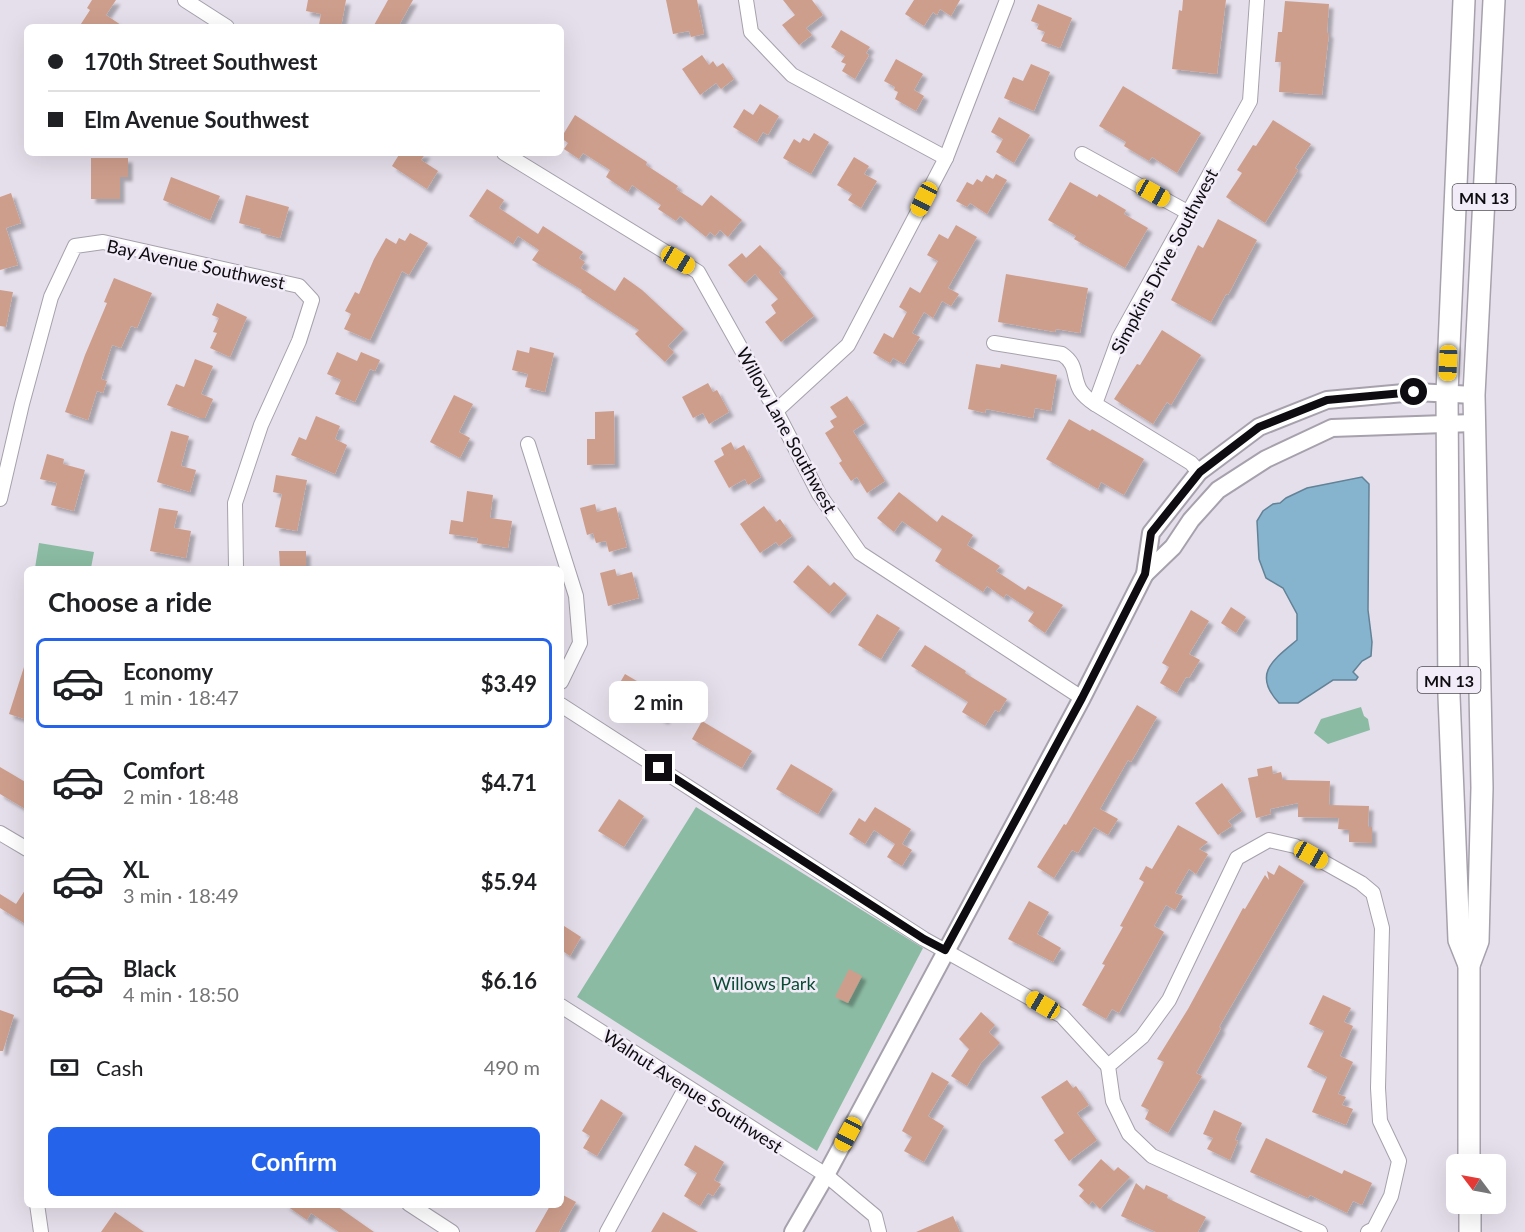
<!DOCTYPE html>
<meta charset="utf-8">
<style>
:root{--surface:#fff;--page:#f6f6f6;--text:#202124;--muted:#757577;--line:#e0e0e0;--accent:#2563eb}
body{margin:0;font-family:Lato,sans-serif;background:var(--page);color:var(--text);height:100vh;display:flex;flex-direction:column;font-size:22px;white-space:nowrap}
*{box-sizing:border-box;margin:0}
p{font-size:20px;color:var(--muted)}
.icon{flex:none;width:33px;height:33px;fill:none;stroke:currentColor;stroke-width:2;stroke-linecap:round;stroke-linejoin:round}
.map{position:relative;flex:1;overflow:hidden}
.details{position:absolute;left:24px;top:566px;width:540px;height:642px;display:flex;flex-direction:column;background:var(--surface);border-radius:9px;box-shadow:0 6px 24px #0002}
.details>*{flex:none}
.hud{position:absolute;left:24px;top:24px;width:540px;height:132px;border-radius:9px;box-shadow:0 6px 24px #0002;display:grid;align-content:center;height:132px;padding:0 24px;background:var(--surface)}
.needle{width:39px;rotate:302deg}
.tools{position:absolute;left:1446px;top:1154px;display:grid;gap:12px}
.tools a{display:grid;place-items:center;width:60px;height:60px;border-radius:9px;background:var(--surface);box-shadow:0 6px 24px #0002;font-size:30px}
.end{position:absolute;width:27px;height:27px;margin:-14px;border:8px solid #0e0c10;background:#fff;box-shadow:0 0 0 3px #fff}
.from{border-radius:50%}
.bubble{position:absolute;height:42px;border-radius:9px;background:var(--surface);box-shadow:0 6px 24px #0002;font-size:20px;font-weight:700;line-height:42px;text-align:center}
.car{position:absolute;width:18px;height:36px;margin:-18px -9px;border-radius:8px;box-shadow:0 0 4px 2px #0007;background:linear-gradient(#f5c518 24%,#345 0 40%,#f5c518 0 76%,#345 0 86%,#f5c518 0)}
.hud b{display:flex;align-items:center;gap:21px;height:57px;font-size:22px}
.hud b+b{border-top:2px solid var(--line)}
.hud i{width:15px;height:15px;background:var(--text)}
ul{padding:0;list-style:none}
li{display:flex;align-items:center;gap:18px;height:90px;margin:0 12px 9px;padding:0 12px;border:3px solid transparent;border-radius:9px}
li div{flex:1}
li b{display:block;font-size:22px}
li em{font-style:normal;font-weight:700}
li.selected{border-color:var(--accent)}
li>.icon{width:54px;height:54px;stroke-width:1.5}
h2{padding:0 24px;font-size:27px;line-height:72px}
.pay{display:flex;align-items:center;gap:15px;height:66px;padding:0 24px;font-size:22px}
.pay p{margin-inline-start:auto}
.button{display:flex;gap:12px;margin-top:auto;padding:12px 24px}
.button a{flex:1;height:69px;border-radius:9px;background:var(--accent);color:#fff;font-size:24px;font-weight:700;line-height:69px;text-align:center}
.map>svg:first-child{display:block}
</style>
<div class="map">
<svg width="1525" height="1232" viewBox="0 0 1525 1232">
<defs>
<filter id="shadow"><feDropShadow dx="4.5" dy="4.5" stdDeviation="1.5" flood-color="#0004"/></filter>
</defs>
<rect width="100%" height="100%" fill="#e5dfeb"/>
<g fill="#8bbba3">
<path d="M 39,543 L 94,552 L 91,568 L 35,568 Z"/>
<path d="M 1361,707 L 1364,716 L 1368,719 L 1370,730 L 1328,744 L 1314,733 L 1321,719 Z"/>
<path d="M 696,807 L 923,948 L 817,1151 L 577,997 Z"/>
</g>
<path fill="#86b4cf" stroke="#628296" stroke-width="1.5" d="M 1362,477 L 1369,484 L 1369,489 L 1368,610 L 1372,642 L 1371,656 L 1362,661 L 1353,672 L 1358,677 L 1356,680 L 1333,680 L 1298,703 L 1279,703 C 1252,674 1273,660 1297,640 L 1297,614 L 1283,588 L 1266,578 L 1259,559 L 1257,521 L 1263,511 L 1273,504 L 1280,503 L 1286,498 L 1307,488 Z"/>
<g fill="#ce9e8c" filter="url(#shadow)">
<path d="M 92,0 L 116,0 L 106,15 L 124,27 L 79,27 L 90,10 L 87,8 Z"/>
<path d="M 308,0 L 346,0 L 341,27 L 319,25 L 321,14 L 306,11 Z"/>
<path d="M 388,0 L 413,0 L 398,27 L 373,27 Z"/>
<path d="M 666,0 L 697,0 L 704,34 L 691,37 L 689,31 L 673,34 Z"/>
<path d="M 783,0 L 812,0 L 823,15 L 806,28 L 812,35 L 799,45 L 782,25 L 795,15 Z"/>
<path d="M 914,0 L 960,0 L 951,16 L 940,9 L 937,15 L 933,12 L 924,26 L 905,14 Z"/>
<path d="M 1183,0 L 1226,0 L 1217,74 L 1172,69 L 1179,10 L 1182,11 Z"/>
<path d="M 1285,1 L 1329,4 L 1327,33 L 1329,33 L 1322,95 L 1279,92 L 1281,62 L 1275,62 L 1278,32 L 1282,32 Z"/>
<path d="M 1038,4 L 1072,18 L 1060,48 L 1041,41 L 1045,32 L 1037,29 L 1039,24 L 1031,21 Z"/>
<path d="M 841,30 L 870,47 L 866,53 L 869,55 L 855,79 L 842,71 L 846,64 L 841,62 L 845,56 L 831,47 Z"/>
<path d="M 702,55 L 709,65 L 713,61 L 717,67 L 723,63 L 734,79 L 721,89 L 716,83 L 700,95 L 682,69 Z"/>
<path d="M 896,59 L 923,74 L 914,90 L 924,96 L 916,111 L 895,99 L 898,92 L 894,90 L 895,87 L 884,81 Z"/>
<path d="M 1031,64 L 1050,72 L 1034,111 L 1004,98 L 1013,77 L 1023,81 Z"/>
<path d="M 1123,86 L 1201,133 L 1177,173 L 1152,157 L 1149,161 L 1124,146 L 1126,142 L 1099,126 Z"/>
<path d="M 760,104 L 779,116 L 768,135 L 763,132 L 757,142 L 733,127 L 744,109 L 753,115 Z"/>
<path d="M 575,115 L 647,162 L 646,165 L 678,186 L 676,189 L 702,206 L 711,195 L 742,220 L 728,237 L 720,230 L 715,236 L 710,232 L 706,237 L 680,216 L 676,221 L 658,209 L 661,205 L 632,185 L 628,192 L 606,177 L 610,170 L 583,153 L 579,159 L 564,149 L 568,143 L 561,138 Z"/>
<path d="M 999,117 L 1030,135 L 1014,163 L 996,152 L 1003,139 L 991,132 Z"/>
<path d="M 1273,120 L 1311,144 L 1295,168 L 1298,170 L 1265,223 L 1226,197 L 1242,173 L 1237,170 L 1253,145 L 1256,146 Z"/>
<path d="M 814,133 L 829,142 L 811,174 L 783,158 L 794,139 L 800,143 L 803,138 L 809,141 Z"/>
<path d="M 400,153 L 426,153 L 421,160 L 438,171 L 427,189 L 392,166 Z"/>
<path d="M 854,157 L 869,166 L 864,174 L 877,181 L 861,208 L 848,200 L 852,194 L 837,185 Z"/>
<path d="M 91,158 L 128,158 L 128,177 L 120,177 L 120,199 L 91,199 Z"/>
<path d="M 996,174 L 1007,180 L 987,214 L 970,203 L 967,207 L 956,201 L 967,182 L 973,185 L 977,179 L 982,182 L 986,175 L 993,179 Z"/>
<path d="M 171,177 L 220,196 L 210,220 L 163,200 Z"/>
<path d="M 1070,182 L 1097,197 L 1099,194 L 1126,210 L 1124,214 L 1148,228 L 1125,268 L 1074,239 L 1076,236 L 1048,220 Z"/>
<path d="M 487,189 L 504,200 L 499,208 L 538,234 L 543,226 L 583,252 L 579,258 L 585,262 L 581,268 L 615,291 L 624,277 L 642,290 L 684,329 L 668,346 L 674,352 L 665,362 L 635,334 L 639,330 L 581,292 L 582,290 L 532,260 L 539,250 L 518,236 L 513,244 L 469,216 Z"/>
<path d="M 11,193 L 21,223 L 6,228 L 18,265 L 0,270 L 0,197 Z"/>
<path d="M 246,195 L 289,207 L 280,238 L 261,233 L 261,229 L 239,223 Z"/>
<path d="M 1218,219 L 1257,240 L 1228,295 L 1226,294 L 1211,322 L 1171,300 L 1198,245 L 1203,248 Z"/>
<path d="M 956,225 L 977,237 L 948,288 L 959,294 L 951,306 L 942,301 L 933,318 L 924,312 L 912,333 L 920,337 L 904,364 L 893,358 L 890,363 L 873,353 L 884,333 L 893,338 L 907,312 L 899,307 L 910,287 L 920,293 L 938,261 L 927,255 L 939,234 L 948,239 Z"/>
<path d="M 410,233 L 428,243 L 409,275 L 402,271 L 370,340 L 344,329 L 351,314 L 345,311 L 355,292 L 359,294 L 374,259 L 386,238 L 396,244 L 399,238 L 405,241 Z"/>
<path d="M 760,245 L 782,269 L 779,272 L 814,316 L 781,342 L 765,322 L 776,313 L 771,305 L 778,299 L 755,274 L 745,283 L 728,265 L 742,253 L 746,258 Z"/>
<path d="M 1006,274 L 1088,288 L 1080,333 L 1056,329 L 1055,332 L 998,322 Z"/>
<path d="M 114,278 L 152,293 L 137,328 L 131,326 L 121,348 L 112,345 L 101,379 L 107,381 L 103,393 L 97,391 L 88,420 L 65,412 L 85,355 L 107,303 L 104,302 Z"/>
<path d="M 0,290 L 13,292 L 6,327 L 0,326 Z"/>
<path d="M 217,303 L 247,317 L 230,357 L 210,348 L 217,333 L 213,332 L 219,318 L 212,315 Z"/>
<path d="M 1162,330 L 1201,355 L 1171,405 L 1167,402 L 1153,424 L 1114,399 L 1137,364 L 1140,365 Z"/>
<path d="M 530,347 L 554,353 L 545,392 L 525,387 L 528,374 L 512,370 L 517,350 L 529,353 Z"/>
<path d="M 337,352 L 357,361 L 361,352 L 380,360 L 375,371 L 370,369 L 355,402 L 335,394 L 341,380 L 327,374 Z"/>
<path d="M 195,359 L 213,366 L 201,394 L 213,399 L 205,418 L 200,418 L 167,405 L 176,384 L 184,387 Z"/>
<path d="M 976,364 L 1000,368 L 1001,364 L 1057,375 L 1051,411 L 1035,408 L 1033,418 L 986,409 L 985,413 L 968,409 Z"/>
<path d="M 708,383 L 713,392 L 717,390 L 729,412 L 709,424 L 703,413 L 693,418 L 682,397 Z"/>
<path d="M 454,395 L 473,404 L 459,432 L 470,438 L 460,458 L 430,442 Z"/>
<path d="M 847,396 L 865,423 L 853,431 L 885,481 L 867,493 L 857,477 L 851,481 L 839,463 L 842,461 L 825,433 L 834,427 L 830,421 L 837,417 L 830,407 Z"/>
<path d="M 614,411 L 615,464 L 587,465 L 587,439 L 595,439 L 595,412 Z"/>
<path d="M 316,416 L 340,426 L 335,439 L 347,445 L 335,474 L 291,455 L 299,437 L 306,440 Z"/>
<path d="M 1069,419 L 1090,431 L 1092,429 L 1144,459 L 1124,495 L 1101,482 L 1098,489 L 1046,459 Z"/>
<path d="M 171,431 L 189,436 L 181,466 L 196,470 L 190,492 L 157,482 Z"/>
<path d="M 731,442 L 735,450 L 744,445 L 761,477 L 748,485 L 745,479 L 729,488 L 714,461 L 724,455 L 721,448 Z"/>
<path d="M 47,454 L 64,459 L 63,464 L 85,470 L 74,511 L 51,505 L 57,483 L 40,479 Z"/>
<path d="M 276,475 L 307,480 L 297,531 L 275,527 L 282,494 L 273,492 Z"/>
<path d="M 467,491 L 493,495 L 490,518 L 512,521 L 508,548 L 477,543 L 478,538 L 449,534 L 451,520 L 463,522 Z"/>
<path d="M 899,492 L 937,522 L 942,515 L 973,535 L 967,545 L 1000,566 L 996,571 L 1025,590 L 1028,586 L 1063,605 L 1045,633 L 1028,621 L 1034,612 L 1006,594 L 1004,598 L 987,586 L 983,592 L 935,561 L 942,549 L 902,521 L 894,532 L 877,518 Z"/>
<path d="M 595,504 L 597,512 L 616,507 L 627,547 L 609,552 L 606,541 L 596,543 L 593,533 L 587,535 L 580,508 Z"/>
<path d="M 764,506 L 776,522 L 780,519 L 792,536 L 779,546 L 776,542 L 760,553 L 740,524 Z"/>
<path d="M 159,508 L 178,511 L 174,528 L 191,531 L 186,558 L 150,551 Z"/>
<path d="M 279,551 L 306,551 L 306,568 L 280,568 Z"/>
<path d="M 808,565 L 830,586 L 834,582 L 847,594 L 829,614 L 793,582 Z"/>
<path d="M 615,569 L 617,576 L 632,572 L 639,598 L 608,606 L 600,573 Z"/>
<path d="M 1231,607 L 1246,617 L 1236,633 L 1221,623 Z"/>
<path d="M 1191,610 L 1209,621 L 1189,654 L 1200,660 L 1189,678 L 1186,677 L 1177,693 L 1160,683 L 1169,667 L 1162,663 Z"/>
<path d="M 877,614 L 900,628 L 881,659 L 858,645 Z"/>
<path d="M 925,645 L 966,671 L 965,673 L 1007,699 L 999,712 L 995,710 L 985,726 L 962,712 L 968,702 L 911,666 Z"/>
<path d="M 24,667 L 27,667 L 27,720 L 9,714 Z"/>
<path d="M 625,674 L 674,703 L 664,720 L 615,691 Z"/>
<path d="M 1137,705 L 1157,717 L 1131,762 L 1128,760 L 1100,809 L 1118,819 L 1108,835 L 1094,827 L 1078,853 L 1072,850 L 1054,878 L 1037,867 L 1064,824 L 1066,825 Z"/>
<path d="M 702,721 L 752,751 L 742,768 L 692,739 Z"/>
<path d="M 791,764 L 833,789 L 818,814 L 776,789 Z"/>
<path d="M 1272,766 L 1273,774 L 1281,772 L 1283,780 L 1330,781 L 1329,805 L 1369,806 L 1368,827 L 1372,827 L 1372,843 L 1349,842 L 1349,830 L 1338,829 L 1339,818 L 1298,817 L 1298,803 L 1270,809 L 1271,814 L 1256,818 L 1248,778 L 1258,776 L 1257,769 Z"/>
<path d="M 0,767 L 27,783 L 27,810 L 0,794 Z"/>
<path d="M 1222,783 L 1242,811 L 1228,821 L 1232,826 L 1218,835 L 1195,803 Z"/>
<path d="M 619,799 L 644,816 L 624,847 L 598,831 Z"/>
<path d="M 875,807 L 911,829 L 902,844 L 912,850 L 902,866 L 887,857 L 895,844 L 874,830 L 865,844 L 849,834 L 859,818 L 865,822 Z"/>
<path d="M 1178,825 L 1208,842 L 1199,849 L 1208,854 L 1196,874 L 1189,869 L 1175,893 L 1183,896 L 1175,910 L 1166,905 L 1154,926 L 1164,932 L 1119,1013 L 1112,1009 L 1106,1019 L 1082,1005 L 1105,965 L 1102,964 L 1123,927 L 1120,926 L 1144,882 L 1139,879 L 1146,866 L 1152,869 Z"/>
<path d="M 1279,865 L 1304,881 L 1219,1027 L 1221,1028 L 1196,1073 L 1202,1076 L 1168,1133 L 1145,1119 L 1149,1110 L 1141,1106 L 1164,1062 L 1157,1059 L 1188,1009 L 1243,908 L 1245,909 L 1265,875 L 1269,880 L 1267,871 L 1274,875 Z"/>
<path d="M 27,887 L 27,925 L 0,908 L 0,894 L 16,904 Z"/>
<path d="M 1029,901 L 1049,912 L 1037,934 L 1061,948 L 1053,962 L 1008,939 Z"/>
<path d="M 561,924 L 581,937 L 570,956 L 561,950 Z"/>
<path d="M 849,969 L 862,976 L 848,1003 L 835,997 Z"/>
<path d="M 1323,995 L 1351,1008 L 1344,1022 L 1353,1026 L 1340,1056 L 1353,1062 L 1338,1094 L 1346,1097 L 1342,1105 L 1353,1109 L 1346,1125 L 1312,1112 L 1327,1077 L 1307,1067 L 1324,1031 L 1309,1024 Z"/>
<path d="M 0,1010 L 14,1015 L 3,1051 L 0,1051 Z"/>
<path d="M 981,1012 L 995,1025 L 989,1032 L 1000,1043 L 981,1063 L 967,1086 L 951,1076 L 969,1049 L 959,1039 Z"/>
<path d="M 932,1072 L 949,1082 L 928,1116 L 944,1126 L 924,1162 L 904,1151 L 912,1137 L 902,1131 Z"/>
<path d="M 1067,1080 L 1073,1088 L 1076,1086 L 1089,1105 L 1077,1113 L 1097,1140 L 1069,1161 L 1054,1140 L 1064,1133 L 1041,1097 Z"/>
<path d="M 601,1099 L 623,1113 L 597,1156 L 583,1148 L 590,1136 L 582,1131 Z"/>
<path d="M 1214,1110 L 1242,1123 L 1235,1140 L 1238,1141 L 1230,1160 L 1207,1149 L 1213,1138 L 1203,1134 Z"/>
<path d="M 1266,1138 L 1342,1174 L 1344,1170 L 1372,1183 L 1362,1205 L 1353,1201 L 1347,1213 L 1310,1195 L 1308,1198 L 1250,1172 Z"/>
<path d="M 695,1145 L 724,1162 L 714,1180 L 721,1184 L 713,1196 L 708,1193 L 700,1206 L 684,1196 L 697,1173 L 684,1165 Z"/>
<path d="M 1101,1159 L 1114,1171 L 1118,1167 L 1130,1177 L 1100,1209 L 1092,1201 L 1089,1205 L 1079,1196 L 1084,1190 L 1078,1185 Z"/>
<path d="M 1136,1183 L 1144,1190 L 1146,1185 L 1168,1195 L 1167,1198 L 1206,1217 L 1198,1232 L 1156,1232 L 1121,1216 Z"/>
<path d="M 561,1194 L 576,1202 L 559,1232 L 535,1232 L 551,1204 L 561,1204 Z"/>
<path d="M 284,1204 L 334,1204 L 374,1232 L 339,1232 L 311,1213 L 307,1220 Z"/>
<path d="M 115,1212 L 144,1232 L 101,1232 Z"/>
<path d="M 663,1212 L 698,1232 L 651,1232 Z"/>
<path d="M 953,1216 L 960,1232 L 916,1232 Z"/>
</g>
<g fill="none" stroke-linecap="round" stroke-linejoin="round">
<g stroke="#a6a1ac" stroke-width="16">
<g id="minor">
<path d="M 185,0 L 227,27"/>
<path d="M 746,0 L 751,32 L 792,75 L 946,158"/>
<path d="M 504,153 L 698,272 L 776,411 L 819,494 L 860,553 L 1082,698"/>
<path d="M 1082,154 L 1189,213"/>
<path d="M 994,343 L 1062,354 C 1078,365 1072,375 1080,390 C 1084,396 1089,400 1095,404"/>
<path d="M 776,411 L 848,345 L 946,158 L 1007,0"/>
<path d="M 528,444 L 576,596 L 580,643 L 561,682"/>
<path d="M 1199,472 L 1191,463 L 1095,404 L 1119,338 L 1250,101 L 1257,0"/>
<path d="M 0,499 L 22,404 L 51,297 L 75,246 L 103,242 L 299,286 L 312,300 L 299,341 L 261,425 L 235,503 L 236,568"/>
<path d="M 561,705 L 924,939 L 1062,1016 L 1108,1066"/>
<path d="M 0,833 L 27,849"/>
<path d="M 561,1006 L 826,1175 L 875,1216 L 879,1232"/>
<path d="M 37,1204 L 41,1232"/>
<path d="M 409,1204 L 452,1232"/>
<path d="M 607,1232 L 686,1087"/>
<path d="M 1320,1232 L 1152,1156 L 1129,1134 L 1113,1101 L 1108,1066 L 1142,1037 L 1169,1000 L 1237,858 L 1269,840 L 1295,846 L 1361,883 L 1373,893 L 1382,928 L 1378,1088 L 1380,1121 L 1399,1161 L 1391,1196 L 1374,1229 L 1368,1232"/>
</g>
</g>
<g stroke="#a6a1ac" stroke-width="20">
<g id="tertiary">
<path d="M 1145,574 L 1173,547 L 1191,520 L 1218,490 L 1266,459 L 1332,428 L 1473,423"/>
<path d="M 793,1232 L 826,1175 L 1082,698 L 1145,574 L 1151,533 L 1199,472 L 1259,427 L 1327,400 L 1415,392 L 1474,395"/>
</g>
</g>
<g stroke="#a6a1ac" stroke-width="24">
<g id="primary">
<path d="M 1464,0 L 1447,393 L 1449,696 L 1459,940 L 1469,965"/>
<path d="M 1469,1164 L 1469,965 L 1478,941 L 1482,788 L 1474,395 L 1494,0"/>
<path d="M 1470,1203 L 1470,1232"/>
</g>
</g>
<use href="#minor" stroke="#fff" stroke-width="14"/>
<use href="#tertiary" stroke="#fff" stroke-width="16"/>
<use href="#primary" stroke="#fff" stroke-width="21"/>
</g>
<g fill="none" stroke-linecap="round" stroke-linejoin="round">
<path stroke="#0e0c10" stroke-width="8" d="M 659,768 L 924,939 L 945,950 L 1082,698 L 1145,574 L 1151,533 L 1200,472 L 1259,427 L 1327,400 L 1414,392"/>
</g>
<g text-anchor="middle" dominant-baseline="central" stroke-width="5" stroke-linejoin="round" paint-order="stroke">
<g fill="#f2ecf8" stroke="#524f56" stroke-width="1.5">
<rect x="1452.5" y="184" width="63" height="26" rx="4.5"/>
<rect x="1417.5" y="667" width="63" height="26" rx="4.5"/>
</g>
<g font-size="16" font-weight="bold" fill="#0e0c10">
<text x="1484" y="197">MN 13</text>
<text x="1449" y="680">MN 13</text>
</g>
<g font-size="18" fill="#0e0c10" stroke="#f2ecf8">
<text transform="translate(1164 261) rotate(-62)">Simpkins Drive Southwest</text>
<text transform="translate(196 264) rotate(12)">Bay Avenue Southwest</text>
<text transform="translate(787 430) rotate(61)">Willow Lane Southwest</text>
<text transform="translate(693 1091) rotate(33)">Walnut Avenue Southwest</text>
</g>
<g font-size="18" fill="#0a4b34" stroke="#f2ecf8">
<text x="764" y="983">Willows Park</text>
</g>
</g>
</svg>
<div class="tools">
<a><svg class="needle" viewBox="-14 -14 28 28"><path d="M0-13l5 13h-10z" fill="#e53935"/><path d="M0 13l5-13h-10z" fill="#757577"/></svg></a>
</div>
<i class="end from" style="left:1414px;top:392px"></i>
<i class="end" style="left:659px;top:768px"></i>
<div class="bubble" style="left:609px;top:681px;width:99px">2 min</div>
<i class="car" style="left:1153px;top:193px;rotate:119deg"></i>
<i class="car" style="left:924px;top:199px;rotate:207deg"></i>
<i class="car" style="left:678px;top:260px;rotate:121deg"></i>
<i class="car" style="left:1448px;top:363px;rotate:182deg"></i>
<i class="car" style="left:1311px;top:855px;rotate:119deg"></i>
<i class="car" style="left:1043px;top:1005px;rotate:300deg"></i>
<i class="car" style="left:848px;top:1134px;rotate:208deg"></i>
<div class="hud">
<b><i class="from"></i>170th Street Southwest</b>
<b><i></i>Elm Avenue Southwest</b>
</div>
<section class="details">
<h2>Choose a ride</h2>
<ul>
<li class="selected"><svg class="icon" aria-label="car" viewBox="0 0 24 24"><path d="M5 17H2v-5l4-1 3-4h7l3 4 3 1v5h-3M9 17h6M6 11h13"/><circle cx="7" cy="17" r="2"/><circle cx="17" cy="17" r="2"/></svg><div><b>Economy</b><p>1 min · 18:47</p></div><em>$3.49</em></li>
<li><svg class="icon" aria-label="car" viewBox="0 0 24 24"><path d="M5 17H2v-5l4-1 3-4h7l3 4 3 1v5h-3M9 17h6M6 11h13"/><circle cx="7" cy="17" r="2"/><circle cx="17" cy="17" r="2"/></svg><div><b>Comfort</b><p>2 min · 18:48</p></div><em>$4.71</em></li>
<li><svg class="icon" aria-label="car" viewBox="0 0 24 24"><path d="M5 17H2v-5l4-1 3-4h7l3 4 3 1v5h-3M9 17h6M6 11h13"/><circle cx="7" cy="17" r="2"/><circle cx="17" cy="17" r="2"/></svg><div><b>XL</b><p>3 min · 18:49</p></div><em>$5.94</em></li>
<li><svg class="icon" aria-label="car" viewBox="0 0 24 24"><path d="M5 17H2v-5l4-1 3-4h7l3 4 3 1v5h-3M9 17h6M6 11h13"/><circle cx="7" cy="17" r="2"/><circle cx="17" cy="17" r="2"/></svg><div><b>Black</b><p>4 min · 18:50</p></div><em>$6.16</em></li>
</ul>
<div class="pay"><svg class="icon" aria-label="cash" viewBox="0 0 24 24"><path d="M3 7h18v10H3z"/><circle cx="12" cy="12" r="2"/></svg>Cash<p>490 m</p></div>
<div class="button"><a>Confirm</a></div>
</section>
</div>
